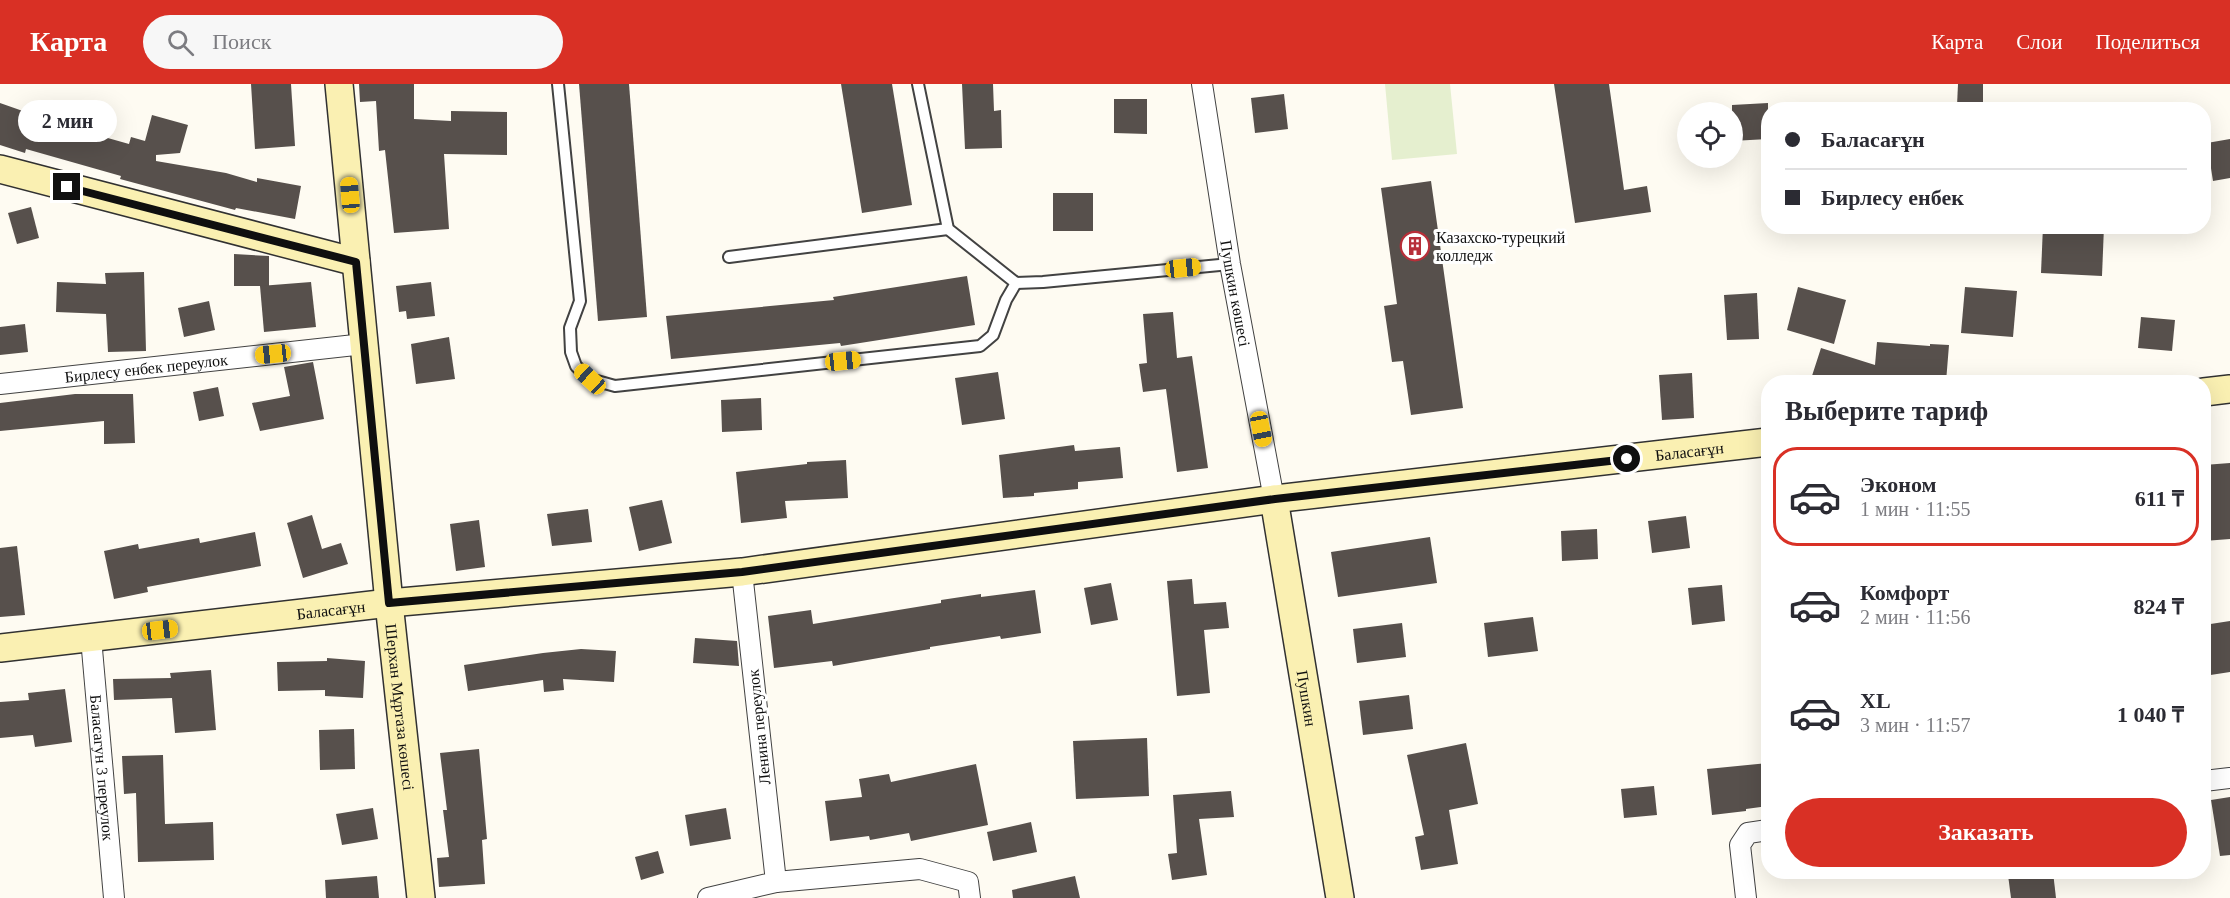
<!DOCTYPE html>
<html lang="ru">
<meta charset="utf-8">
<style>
:root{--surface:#fff;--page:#f7f7f7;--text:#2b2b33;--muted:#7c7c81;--line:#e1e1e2;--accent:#d93025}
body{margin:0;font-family:"Times New Roman",serif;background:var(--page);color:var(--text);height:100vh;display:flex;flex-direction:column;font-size:22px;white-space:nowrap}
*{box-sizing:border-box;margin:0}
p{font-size:20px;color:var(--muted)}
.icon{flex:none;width:33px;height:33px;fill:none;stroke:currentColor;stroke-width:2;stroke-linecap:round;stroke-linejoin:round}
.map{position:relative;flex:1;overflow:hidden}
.sheet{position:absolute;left:1761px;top:291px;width:450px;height:504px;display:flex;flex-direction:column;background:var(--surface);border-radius:24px;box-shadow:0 6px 24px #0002}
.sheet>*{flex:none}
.banner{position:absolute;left:1761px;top:18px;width:450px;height:132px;border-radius:24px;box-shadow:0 6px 24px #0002;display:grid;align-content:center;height:132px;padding:0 24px;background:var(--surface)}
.fabs{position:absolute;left:1677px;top:18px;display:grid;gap:12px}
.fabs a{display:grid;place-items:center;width:66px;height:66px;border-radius:50%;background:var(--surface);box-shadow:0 6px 24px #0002;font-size:30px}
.end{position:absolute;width:27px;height:27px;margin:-14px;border:8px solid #0f0f0f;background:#fff;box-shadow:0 0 0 3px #fff}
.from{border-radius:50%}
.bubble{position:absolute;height:42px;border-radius:21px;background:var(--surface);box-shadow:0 6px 24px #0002;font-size:20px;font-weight:700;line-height:42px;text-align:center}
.car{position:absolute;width:18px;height:36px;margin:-18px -9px;border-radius:8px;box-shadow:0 0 4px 2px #0007;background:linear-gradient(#f5c518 24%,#345 0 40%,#f5c518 0 76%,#345 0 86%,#f5c518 0)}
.banner b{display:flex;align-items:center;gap:21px;height:57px;font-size:22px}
.banner b+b{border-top:2px solid var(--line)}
.banner i{width:15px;height:15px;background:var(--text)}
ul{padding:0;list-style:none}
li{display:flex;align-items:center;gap:18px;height:99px;margin:0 12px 9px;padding:0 12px;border:3px solid transparent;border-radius:24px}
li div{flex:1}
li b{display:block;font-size:22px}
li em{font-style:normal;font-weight:700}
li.active{border-color:var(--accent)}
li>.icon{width:54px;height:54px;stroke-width:1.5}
h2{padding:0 24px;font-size:27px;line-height:72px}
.button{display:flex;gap:12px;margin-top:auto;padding:12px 24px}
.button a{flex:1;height:69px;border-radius:36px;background:var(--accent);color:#fff;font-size:24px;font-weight:700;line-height:69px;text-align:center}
header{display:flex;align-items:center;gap:36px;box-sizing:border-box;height:84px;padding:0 30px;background:var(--accent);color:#fff}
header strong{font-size:28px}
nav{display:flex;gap:33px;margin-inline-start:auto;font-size:21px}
.search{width:420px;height:54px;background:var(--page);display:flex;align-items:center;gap:15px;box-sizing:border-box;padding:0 21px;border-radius:33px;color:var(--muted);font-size:22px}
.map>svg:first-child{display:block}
</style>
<header>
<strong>Карта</strong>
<div class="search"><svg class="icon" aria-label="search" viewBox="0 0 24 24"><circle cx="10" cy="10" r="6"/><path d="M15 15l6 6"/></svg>Поиск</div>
<nav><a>Карта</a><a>Слои</a><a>Поделиться</a></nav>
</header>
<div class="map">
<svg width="2230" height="814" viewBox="0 0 2230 814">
<rect width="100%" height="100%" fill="#fefbf2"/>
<path fill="#e5efcf" d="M 1385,0 L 1450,0 L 1457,70 L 1392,76 Z"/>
<g fill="#57504c">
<path d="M 251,0 L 291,0 L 295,62 L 255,65 Z"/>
<path d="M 359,0 L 414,0 L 414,35 L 451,37 L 451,27 L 507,28 L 507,71 L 444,70 L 449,145 L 394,149 L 385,66 L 379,67 L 376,17 L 360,18 Z"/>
<path d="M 579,0 L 629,0 L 647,233 L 598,237 Z"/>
<path d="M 841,0 L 892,0 L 912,121 L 862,129 Z"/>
<path d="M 962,0 L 993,0 L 994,27 L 1001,26 L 1002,64 L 965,65 Z"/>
<path d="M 1554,0 L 1609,0 L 1624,106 L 1647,102 L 1651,128 L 1575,139 Z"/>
<path d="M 1958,0 L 1983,0 L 1983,22 L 1957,22 Z"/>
<path d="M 1284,10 L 1288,45 L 1255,49 L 1251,14 Z"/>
<path d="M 1114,15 L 1147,15 L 1147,50 L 1114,49 Z"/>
<path d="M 0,19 L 37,32 L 37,34 L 129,60 L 131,53 L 145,57 L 152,31 L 188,41 L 180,69 L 156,71 L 156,77 L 226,89 L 257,98 L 257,94 L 301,102 L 295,135 L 236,124 L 235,126 L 120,95 L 121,92 L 26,65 L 25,69 L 0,61 Z"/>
<path d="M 1768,19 L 1768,55 L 1732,57 L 1732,21 Z"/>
<path d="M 2230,55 L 2230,94 L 2213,97 L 2207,59 Z"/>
<path d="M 1431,97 L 1463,324 L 1411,331 L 1403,277 L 1392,278 L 1384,222 L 1397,220 L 1381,104 Z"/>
<rect x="1053" y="109" width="40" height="38"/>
<path d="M 31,123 L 39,154 L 17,160 L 8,129 Z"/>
<path d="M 2043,142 L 2104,142 L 2102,192 L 2041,189 Z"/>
<path d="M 234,170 L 269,172 L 269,202 L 234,202 Z"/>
<path d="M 144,188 L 146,267 L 108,268 L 106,230 L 56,228 L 57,198 L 106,200 L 105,189 Z"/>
<path d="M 967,192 L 975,241 L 841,262 L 840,259 L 671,275 L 666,232 L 834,216 L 833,213 Z"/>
<path d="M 311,198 L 316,243 L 264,248 L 260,202 Z"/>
<path d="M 431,198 L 435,232 L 407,235 L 406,227 L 399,228 L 396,202 Z"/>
<path d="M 1798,203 L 1846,216 L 1834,260 L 1787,246 Z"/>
<path d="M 1965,203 L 2017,207 L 2013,253 L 1961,249 Z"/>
<path d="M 1757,209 L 1759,255 L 1727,256 L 1724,211 Z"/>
<path d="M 209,217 L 215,246 L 184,253 L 178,224 Z"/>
<path d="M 1173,228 L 1177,274 L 1192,272 L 1208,384 L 1177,388 L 1166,305 L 1143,308 L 1139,280 L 1147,279 L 1143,230 Z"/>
<path d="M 2141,233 L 2175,236 L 2172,267 L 2138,264 Z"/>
<path d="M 25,240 L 28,268 L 0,271 L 0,243 Z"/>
<path d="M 449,253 L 455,295 L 416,300 L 411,260 Z"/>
<path d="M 1877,258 L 1930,262 L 1930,260 L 1949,261 L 1946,298 L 1907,298 L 1858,294 L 1857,298 L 1810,298 L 1821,264 L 1875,281 Z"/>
<path d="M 313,278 L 324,335 L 260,347 L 252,319 L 290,312 L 284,283 Z"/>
<path d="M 998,288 L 1005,335 L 962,341 L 955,294 Z"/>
<path d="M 1692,289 L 1694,334 L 1662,336 L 1659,291 Z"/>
<path d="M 218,303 L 224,332 L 199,337 L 193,308 Z"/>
<path d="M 75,310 L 133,310 L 135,359 L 104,360 L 104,337 L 0,347 L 0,319 Z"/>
<path d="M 761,314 L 762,346 L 722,348 L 721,316 Z"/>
<path d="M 1074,361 L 1075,367 L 1120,363 L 1123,394 L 1078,398 L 1078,405 L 1034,409 L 1034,412 L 1003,414 L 999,371 Z"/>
<path d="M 846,376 L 848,414 L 785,417 L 787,434 L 741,439 L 736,388 L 807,380 L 807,378 Z"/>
<path d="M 2230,379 L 2230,455 L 2204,457 L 2204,381 Z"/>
<path d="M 662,416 L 672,459 L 639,467 L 629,423 Z"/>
<path d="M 588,425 L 592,458 L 552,462 L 547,430 Z"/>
<path d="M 312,431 L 322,465 L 341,459 L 348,480 L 303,494 L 287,439 Z"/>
<path d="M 1686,432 L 1690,464 L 1652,469 L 1648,437 Z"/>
<path d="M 479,436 L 485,483 L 456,487 L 450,440 Z"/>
<path d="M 1597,445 L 1598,475 L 1562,477 L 1561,447 Z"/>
<path d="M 255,448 L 261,482 L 147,503 L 148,508 L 114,515 L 104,467 L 138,460 L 139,465 L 199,454 L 200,459 Z"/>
<path d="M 1430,453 L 1437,499 L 1338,513 L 1331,468 Z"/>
<path d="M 17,462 L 25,531 L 0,533 L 0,464 Z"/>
<path d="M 1192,495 L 1194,520 L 1226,518 L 1229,544 L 1204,546 L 1210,609 L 1177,612 L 1167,497 Z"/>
<path d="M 1111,499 L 1118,536 L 1091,541 L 1084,504 Z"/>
<path d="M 1722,501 L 1725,537 L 1692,541 L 1688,504 Z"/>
<path d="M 1035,506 L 1041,549 L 1001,555 L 1000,552 L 930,563 L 930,565 L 833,582 L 832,577 L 774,584 L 768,532 L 811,526 L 813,540 L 941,519 L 941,516 L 981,510 L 981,513 Z"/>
<path d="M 1533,533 L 1538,567 L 1488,573 L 1484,539 Z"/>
<path d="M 2230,537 L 2230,588 L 2204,592 L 2204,541 Z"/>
<path d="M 1402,539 L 1406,573 L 1357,579 L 1353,545 Z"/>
<path d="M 695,554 L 737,557 L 739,582 L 693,579 Z"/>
<path d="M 581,565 L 616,567 L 614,598 L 563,595 L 564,606 L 544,608 L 543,596 L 468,607 L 464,581 L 543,569 Z"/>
<path d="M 327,574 L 365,577 L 363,614 L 325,612 L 325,606 L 278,607 L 277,578 L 327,577 Z"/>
<path d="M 211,586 L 216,646 L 175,649 L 172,614 L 114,616 L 113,595 L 171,594 L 170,589 Z"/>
<path d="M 65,605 L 72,658 L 35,663 L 33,651 L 0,654 L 0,618 L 29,616 L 28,609 Z"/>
<path d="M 1409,611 L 1413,645 L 1363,651 L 1359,617 Z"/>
<path d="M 354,645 L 355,685 L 320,686 L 319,646 Z"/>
<path d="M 1147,654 L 1149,712 L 1076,715 L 1073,657 Z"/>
<path d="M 1466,659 L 1478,720 L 1449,726 L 1458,780 L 1421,786 L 1415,753 L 1424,751 L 1407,671 Z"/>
<path d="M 479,665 L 487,755 L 482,756 L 485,800 L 439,803 L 437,774 L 449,773 L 443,726 L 447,726 L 440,669 Z"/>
<path d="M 163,671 L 165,740 L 213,738 L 214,776 L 138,778 L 136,709 L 124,710 L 122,672 Z"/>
<path d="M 1768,679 L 1768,722 L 1746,725 L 1746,727 L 1712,731 L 1707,685 Z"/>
<path d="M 976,680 L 988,741 L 911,757 L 909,749 L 870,756 L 869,752 L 830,757 L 825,717 L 862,713 L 859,695 L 889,690 L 891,698 Z"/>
<path d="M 1654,702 L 1657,731 L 1624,734 L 1621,705 Z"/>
<path d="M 1231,707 L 1234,733 L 1199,735 L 1207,791 L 1172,796 L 1168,770 L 1177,769 L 1173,711 Z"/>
<path d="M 2230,713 L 2230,771 L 2220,772 L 2211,716 Z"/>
<path d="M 373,724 L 378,755 L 342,761 L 336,730 Z"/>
<path d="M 726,724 L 731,755 L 690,762 L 685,731 Z"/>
<path d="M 1031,738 L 1037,768 L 993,777 L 987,748 Z"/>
<path d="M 658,767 L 664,789 L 641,796 L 635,773 Z"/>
<path d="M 2036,788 L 2053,788 L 2056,814 L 2011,814 L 2008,791 Z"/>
<path d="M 377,792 L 379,814 L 326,814 L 325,796 Z"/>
<path d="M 1075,792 L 1080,814 L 1013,814 L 1012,806 Z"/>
</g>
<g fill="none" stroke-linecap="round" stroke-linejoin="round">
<g stroke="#424242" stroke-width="14">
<g id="lane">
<path d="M 558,0 L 580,217 L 570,244 L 571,268 L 576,282 L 590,295 L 615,302 L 980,262 L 993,251 L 1006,216 L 1016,199"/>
<path d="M 918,0 L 948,145 L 1016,199 L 1043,198 L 1230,180"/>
<path d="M 729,173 L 948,145"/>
</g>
</g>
<g stroke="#424242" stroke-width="22">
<g id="street">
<path id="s1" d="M 1202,0 L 1230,180 L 1274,415"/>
<path id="s2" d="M 0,300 L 364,260"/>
<path id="s3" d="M 91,554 L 114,814"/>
<path d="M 2204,697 L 2230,694"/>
<path d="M 776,798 L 920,785 L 968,798 L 970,814"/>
<path d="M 708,814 L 776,798 L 742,488"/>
<path d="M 1746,814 L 1740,761 L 1748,749 L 1768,746"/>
</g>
</g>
<g stroke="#313131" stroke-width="30">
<g id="secondary">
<path id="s4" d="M 339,0 L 389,519 L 421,814"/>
<path d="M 0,85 L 356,178"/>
<path d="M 2204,308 L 2230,305"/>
<path id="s5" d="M 1274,415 L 1340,814"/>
<path id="s6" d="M 0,564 L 389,519 L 742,488 L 1274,415 L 1768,358"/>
</g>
</g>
<use href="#lane" stroke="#fff" stroke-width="10"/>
<use href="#street" stroke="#fff" stroke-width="20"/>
<use href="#secondary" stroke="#faf0b2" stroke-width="27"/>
</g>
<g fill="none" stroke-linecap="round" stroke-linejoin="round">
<path stroke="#0f0f0f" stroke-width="8" d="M 67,103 L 356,178 L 389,519 L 742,488 L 1275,415 L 1627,375"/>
</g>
<defs>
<g id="building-ring" transform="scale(1.5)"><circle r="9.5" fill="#fff" stroke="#b72f39" stroke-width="1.5"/><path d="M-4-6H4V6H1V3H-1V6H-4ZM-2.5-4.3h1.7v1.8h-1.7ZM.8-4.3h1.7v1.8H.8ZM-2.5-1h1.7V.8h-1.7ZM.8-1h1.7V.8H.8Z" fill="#b72f39"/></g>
</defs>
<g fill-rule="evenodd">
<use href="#building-ring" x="1415" y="162"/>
</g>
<g text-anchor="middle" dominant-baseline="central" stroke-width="6" stroke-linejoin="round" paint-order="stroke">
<g font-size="16" fill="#0f0f0f" stroke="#fff" text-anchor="start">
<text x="1436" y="153">Казахско-турецкий<tspan x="1436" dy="18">колледж</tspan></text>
</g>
<g font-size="16" fill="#0f0f0f" stroke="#fff">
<text stroke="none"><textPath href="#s1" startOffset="212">Пушкин көшесі</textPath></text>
<text stroke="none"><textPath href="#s2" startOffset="147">Бирлесу енбек переулок</textPath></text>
<text stroke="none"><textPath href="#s6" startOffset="1701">Баласағұн</textPath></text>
<text stroke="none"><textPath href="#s6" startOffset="333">Баласағұн</textPath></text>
<text stroke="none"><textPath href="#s5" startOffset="202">Пушкин</textPath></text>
<text stroke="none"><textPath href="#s4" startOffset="626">Шерхан Мұртаза көшесі</textPath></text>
<text transform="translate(759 643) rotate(-96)">Ленина переулок</text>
<text stroke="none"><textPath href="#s3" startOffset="130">Баласагун 3 переулок</textPath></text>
</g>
</g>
</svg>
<div class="fabs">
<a><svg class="icon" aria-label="locate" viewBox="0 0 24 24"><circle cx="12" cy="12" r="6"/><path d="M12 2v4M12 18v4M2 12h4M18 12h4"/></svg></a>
</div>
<i class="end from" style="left:1627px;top:375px"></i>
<i class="end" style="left:67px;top:103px"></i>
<div class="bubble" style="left:18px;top:16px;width:99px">2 мин</div>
<i class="car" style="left:350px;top:111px;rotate:355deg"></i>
<i class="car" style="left:1183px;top:184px;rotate:84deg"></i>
<i class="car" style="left:273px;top:270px;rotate:264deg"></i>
<i class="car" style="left:843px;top:277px;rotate:84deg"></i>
<i class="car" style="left:590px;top:295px;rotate:313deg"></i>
<i class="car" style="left:1261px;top:345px;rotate:169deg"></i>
<i class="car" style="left:160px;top:546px;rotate:83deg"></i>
<div class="banner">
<b><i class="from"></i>Баласағұн</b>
<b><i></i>Бирлесу енбек</b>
</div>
<section class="sheet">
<h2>Выберите тариф</h2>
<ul>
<li class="active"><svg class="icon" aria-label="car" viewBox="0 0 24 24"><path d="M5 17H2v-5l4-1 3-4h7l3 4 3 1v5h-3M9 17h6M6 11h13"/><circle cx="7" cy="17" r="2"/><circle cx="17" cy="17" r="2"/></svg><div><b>Эконом</b><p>1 мин · 11:55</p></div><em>611 ₸</em></li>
<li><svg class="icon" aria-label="car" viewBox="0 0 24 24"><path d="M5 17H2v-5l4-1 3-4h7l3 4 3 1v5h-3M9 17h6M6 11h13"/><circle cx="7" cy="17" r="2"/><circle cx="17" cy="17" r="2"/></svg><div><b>Комфорт</b><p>2 мин · 11:56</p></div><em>824 ₸</em></li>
<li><svg class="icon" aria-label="car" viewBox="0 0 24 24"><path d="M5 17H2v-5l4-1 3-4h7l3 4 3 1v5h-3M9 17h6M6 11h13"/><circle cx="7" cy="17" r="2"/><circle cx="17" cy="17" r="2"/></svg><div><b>XL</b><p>3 мин · 11:57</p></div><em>1 040 ₸</em></li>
</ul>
<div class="button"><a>Заказать</a></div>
</section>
</div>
